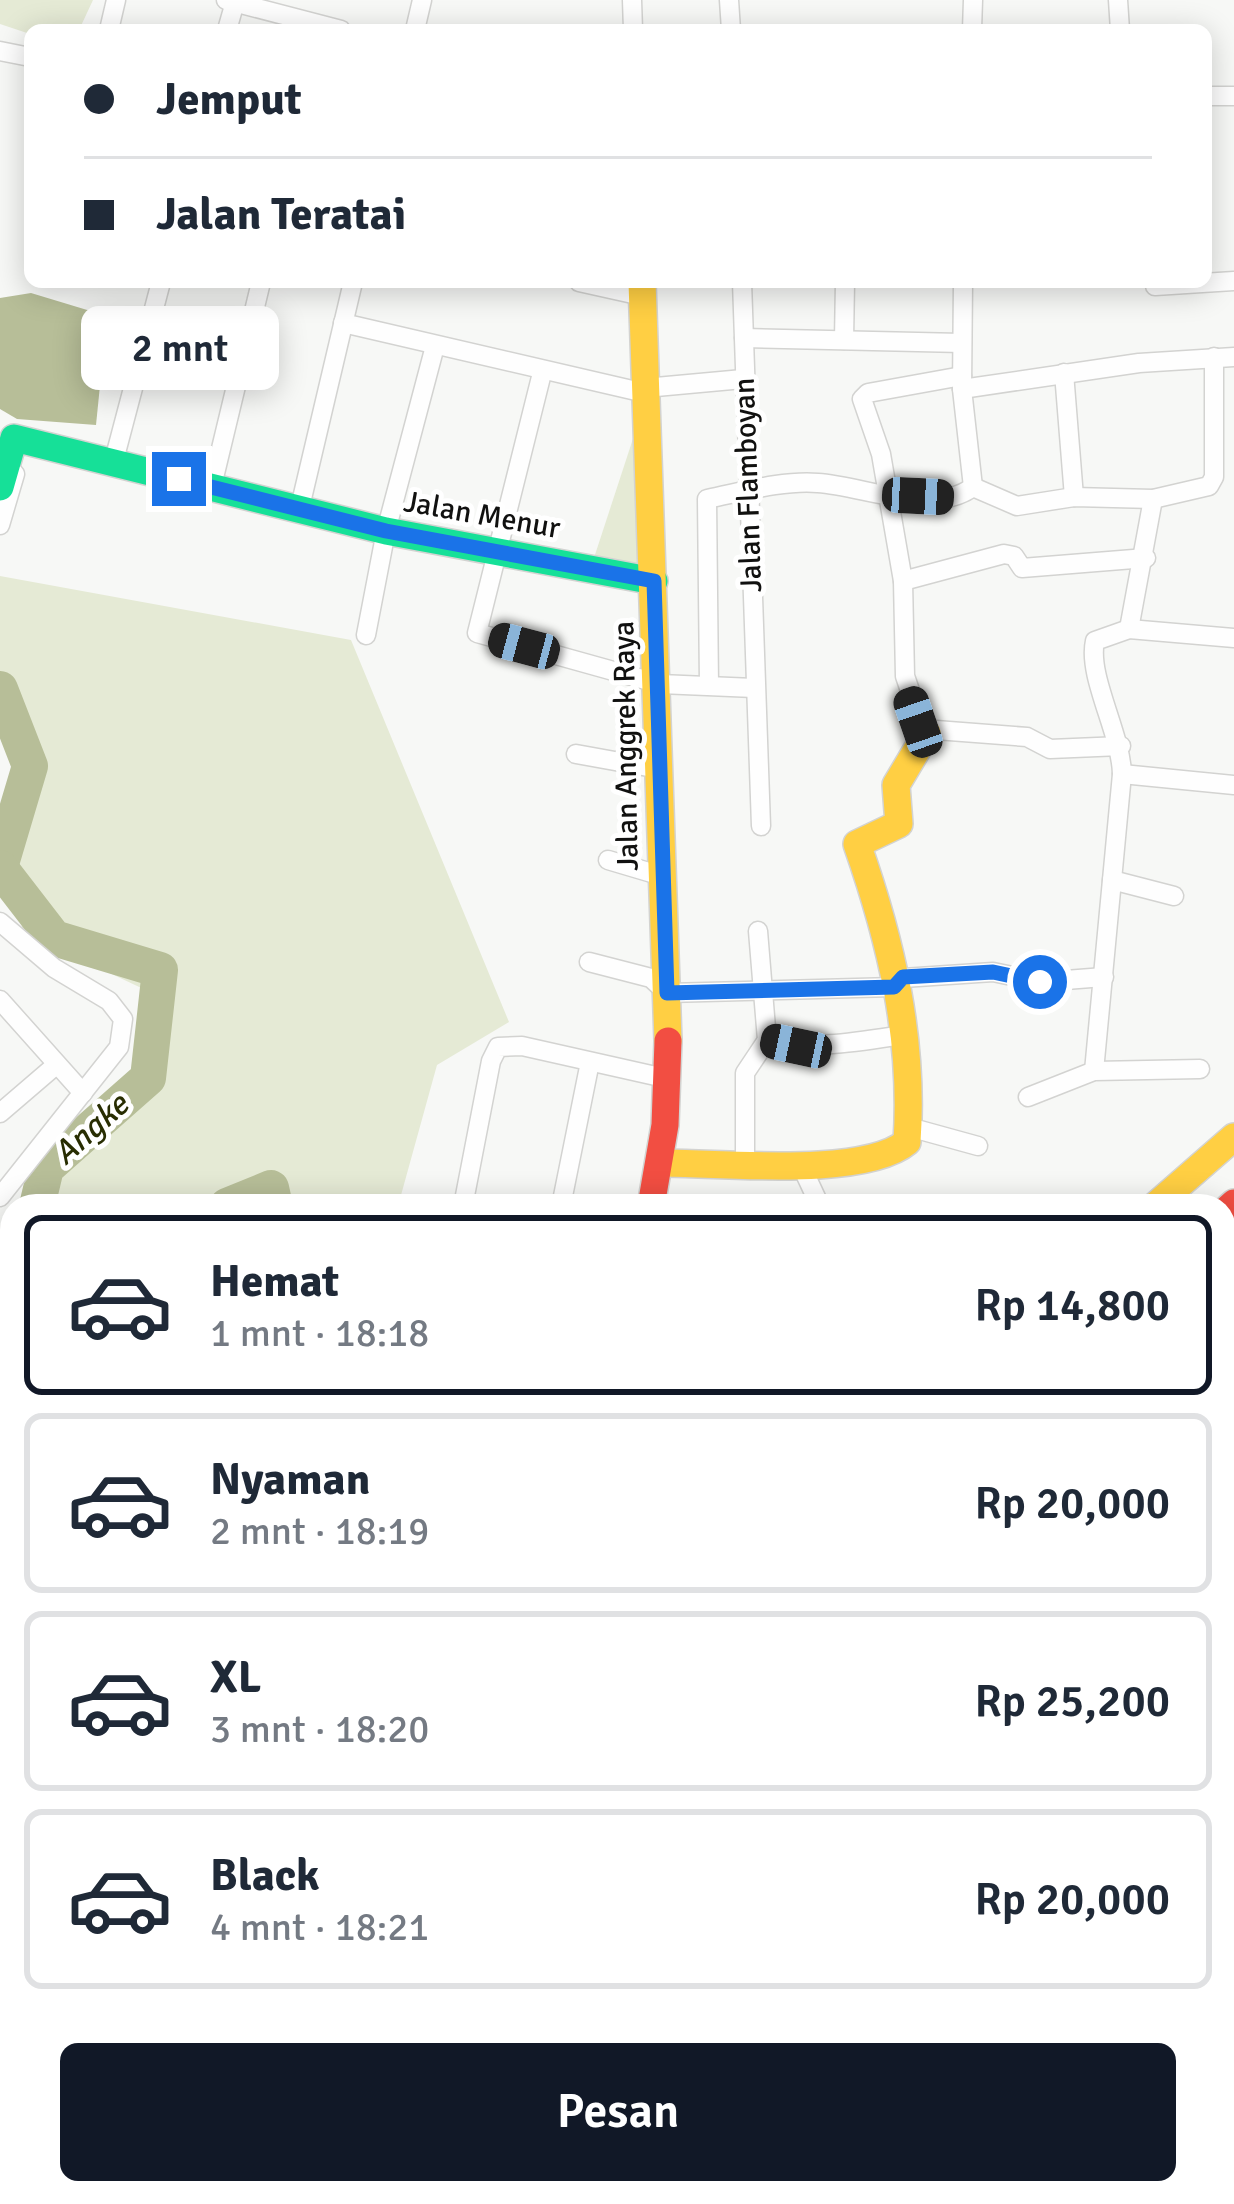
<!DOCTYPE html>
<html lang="id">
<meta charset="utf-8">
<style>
:root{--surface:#fff;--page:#f2f2f3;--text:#1f2937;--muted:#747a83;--line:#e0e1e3;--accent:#111827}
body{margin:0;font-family:Signika,sans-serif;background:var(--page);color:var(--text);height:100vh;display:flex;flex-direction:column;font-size:45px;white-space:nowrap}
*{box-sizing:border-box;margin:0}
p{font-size:39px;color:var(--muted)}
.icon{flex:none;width:66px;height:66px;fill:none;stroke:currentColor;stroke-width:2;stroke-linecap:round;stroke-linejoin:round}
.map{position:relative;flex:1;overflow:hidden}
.details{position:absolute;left:0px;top:1194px;width:1236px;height:1011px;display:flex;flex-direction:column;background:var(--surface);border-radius:36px 36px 0 0;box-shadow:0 6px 30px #0003}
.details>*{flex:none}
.banner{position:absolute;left:24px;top:24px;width:1188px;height:264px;border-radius:18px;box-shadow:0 6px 30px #0003;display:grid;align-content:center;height:264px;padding:0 60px;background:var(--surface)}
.end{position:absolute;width:54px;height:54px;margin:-27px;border:15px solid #1a73e8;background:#fff;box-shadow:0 0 0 6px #fff}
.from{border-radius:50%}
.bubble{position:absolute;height:84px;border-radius:18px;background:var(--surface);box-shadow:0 6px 30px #0003;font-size:39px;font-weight:600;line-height:84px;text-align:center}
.car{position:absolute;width:36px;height:72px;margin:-36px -18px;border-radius:15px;box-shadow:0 0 9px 3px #0007;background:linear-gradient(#222 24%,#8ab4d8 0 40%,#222 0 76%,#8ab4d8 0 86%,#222 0)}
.banner b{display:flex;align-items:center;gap:42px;height:114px;font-size:45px}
.banner b+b{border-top:3px solid var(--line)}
.banner i{width:30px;height:30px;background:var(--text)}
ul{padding:21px 0 0;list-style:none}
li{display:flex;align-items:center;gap:36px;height:180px;margin:0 24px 18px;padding:0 36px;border:6px solid var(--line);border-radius:18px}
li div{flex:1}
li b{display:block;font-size:45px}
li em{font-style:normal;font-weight:600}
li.active{border-color:var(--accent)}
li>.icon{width:108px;height:108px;stroke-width:1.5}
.button{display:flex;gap:24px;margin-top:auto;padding:24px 60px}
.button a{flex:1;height:138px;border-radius:18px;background:var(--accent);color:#fff;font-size:48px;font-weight:600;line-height:138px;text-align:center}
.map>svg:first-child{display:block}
</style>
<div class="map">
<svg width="1234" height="2204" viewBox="0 0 1234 2204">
<rect width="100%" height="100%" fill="#f7f8f6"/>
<g fill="#e5ead5">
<path d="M 0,0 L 93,0 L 79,30 L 30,30 L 30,34 L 0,24 Z"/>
<path d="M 645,402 L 650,579 L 591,567 Z"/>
<path d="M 0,576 L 351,640 L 509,1022 L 437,1065 L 398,1206 L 39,1206 L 84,1144 L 152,1072 L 154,994 L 23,932 L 10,863 L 43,775 L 0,687 Z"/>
</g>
<path fill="#b7be98" d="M 31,293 L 107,316 L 96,425 L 17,419 L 0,409 L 0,298 Z"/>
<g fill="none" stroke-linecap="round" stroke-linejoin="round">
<g stroke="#b7be98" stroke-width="36">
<path d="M 0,689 L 30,766 L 0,867"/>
<path d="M 0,868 L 54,938 L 160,970 L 148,1078 L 46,1168 L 37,1206"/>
<path d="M 227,1206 L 271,1188 L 275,1206"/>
<path d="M 1151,2193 L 1159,2204"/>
</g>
<g stroke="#d3d3d1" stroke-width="21">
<g id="street">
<path d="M 226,0 L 341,30"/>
<path d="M 632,0 L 633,30"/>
<path d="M 729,0 L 731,30"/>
<path d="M 1118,0 L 1120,30"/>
<path d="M 109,30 L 116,0"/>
<path d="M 227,30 L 235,2"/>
<path d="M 415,30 L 422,0"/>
<path d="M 972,30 L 973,0"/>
<path d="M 0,51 L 30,57"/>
<path d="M 1206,96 L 1234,96"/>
<path d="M 579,282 L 642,296"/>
<path d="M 742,282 L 761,826"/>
<path d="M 963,282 L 962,389 L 973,487"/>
<path d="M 1155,286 L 1234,281"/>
<path d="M 343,323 L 645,393"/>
<path d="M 744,338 L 962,343"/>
<path d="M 844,340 L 845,282"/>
<path d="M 542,373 L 477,633 L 660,684 L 754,688"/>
<path d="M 1064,373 L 1074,497"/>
<path d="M 962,376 L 868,393 L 862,399 L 881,454 L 903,581 L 905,676 L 923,729 L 1027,737 L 1050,749 L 1121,746"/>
<path d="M 645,388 L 743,379"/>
<path d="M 962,389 L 1139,363 L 1234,357"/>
<path d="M 113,464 L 161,282"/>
<path d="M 212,486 L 261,282"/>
<path d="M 973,487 L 1017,506 L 1074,497 L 1153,499 L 1209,486 L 1214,477 L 1214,357"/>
<path d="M 300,507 L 353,282"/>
<path d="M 0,525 L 15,474"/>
<path d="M 903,581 L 1004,554 L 1014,556 L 1022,568 L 1146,558"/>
<path d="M 1129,629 L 1153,499"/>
<path d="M 366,635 L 386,531 L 435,346"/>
<path d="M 709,685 L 707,499 C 742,492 783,480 818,483 C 864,486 932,517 973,487"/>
<path d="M 576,754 L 659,769"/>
<path d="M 1122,774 L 1234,785"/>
<path d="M 608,860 L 662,876"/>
<path d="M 1112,880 L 1174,896"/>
<path d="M 0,922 L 54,968 L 109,1001 L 123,1019 L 119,1047 L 0,1197"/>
<path d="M 589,962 L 651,978 L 667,993 L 894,987 L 903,978 L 993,972 L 1040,982 L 1104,977"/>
<path d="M 0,1000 L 83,1093"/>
<path d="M 767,1040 C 813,1050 856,1042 902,1035"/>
<path d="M 1094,1071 L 1122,774 C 1121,733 1087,676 1095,641 L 1129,629 L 1234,638"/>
<path d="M 1028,1097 L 1094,1071 L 1200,1069"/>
<path d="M 0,1113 L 56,1065"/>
<path d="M 909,1127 L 978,1146"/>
<path d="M 745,1160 L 745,1073 L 767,1040 L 758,931"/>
<path d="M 800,1163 L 820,1206"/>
<path d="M 463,1206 L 491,1061 L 498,1047 L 522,1046 L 669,1079"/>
<path d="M 561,1206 L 590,1062"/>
<path d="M 0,1342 L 12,1332"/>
<path d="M 0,1449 L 12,1439"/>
<path d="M 0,1531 L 12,1545"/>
<path d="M 1078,2193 L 1097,2204"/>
<path d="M 1019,2204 L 1066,2193"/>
</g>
</g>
<g stroke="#d3d3d1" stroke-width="30">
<g id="fast">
<path d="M 0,487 L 14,438 L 386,531 L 654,581"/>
<path d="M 239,2204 L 246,2193"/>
<path d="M 309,2204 L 317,2193"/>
</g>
</g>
<g stroke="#d3d3d1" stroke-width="30">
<g id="slow">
<path d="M 642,282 L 668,1041"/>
<path d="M 663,1163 C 721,1163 864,1178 907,1142 C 914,1038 891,941 857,844 L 899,824 L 896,785 L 927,733"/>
<path d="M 1155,1206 L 1234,1137"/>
<path d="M 0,1678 L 12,1692"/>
<path d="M 0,2127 L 12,2121"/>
</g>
</g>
<g stroke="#d3d3d1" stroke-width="30">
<g id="jam">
<path d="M 651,1206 L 665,1125 L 668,1041"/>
<path d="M 1224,1212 L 1234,1203"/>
</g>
</g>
<use href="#street" stroke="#fefefe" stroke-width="18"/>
<use href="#fast" stroke="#16e098" stroke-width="27"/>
<use href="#slow" stroke="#ffcf43" stroke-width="27"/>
<use href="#jam" stroke="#f24e42" stroke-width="27"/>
</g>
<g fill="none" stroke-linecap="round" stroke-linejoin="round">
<path stroke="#1a73e8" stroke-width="15" d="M 179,479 L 386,531 L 654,581 L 667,993 L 894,987 L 903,977 L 993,972 L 1040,982"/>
</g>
<g text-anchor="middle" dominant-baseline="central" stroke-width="10" stroke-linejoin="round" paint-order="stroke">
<g font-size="30" fill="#111110" stroke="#fff">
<text transform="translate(748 485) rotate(-92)">Jalan Flamboyan</text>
<text transform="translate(482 515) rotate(10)">Jalan Menur</text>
<text transform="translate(626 746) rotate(-91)">Jalan Anggrek Raya</text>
</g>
<g font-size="33" font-style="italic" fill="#282d02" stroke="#fff">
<text transform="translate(91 1129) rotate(-42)">Angke</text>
</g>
</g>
</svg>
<i class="end from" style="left:1040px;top:982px"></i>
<i class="end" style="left:179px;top:479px"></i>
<div class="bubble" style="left:81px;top:306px;width:198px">2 mnt</div>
<i class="car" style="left:918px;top:496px;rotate:93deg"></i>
<i class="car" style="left:524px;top:646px;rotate:285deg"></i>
<i class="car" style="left:918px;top:722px;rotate:341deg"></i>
<i class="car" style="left:796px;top:1046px;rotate:282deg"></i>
<div class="banner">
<b><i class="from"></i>Jemput</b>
<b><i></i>Jalan Teratai</b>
</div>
<section class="details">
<ul>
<li class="active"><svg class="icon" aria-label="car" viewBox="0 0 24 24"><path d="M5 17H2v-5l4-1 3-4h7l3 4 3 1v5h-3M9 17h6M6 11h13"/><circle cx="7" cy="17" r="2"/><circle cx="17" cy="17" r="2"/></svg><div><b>Hemat</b><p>1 mnt · 18:18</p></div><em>Rp 14,800</em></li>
<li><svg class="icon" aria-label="car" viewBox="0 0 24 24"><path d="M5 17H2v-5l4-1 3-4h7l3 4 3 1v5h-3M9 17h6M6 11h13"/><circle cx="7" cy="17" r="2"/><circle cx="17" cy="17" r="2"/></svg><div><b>Nyaman</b><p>2 mnt · 18:19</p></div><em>Rp 20,000</em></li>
<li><svg class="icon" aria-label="car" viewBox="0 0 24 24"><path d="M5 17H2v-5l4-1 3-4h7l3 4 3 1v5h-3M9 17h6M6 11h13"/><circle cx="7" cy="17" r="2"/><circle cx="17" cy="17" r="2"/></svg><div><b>XL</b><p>3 mnt · 18:20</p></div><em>Rp 25,200</em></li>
<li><svg class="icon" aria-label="car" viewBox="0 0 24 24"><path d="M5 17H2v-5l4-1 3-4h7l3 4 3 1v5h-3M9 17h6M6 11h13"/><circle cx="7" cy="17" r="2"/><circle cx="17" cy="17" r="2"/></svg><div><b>Black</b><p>4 mnt · 18:21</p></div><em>Rp 20,000</em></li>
</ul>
<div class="button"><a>Pesan</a></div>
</section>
</div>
